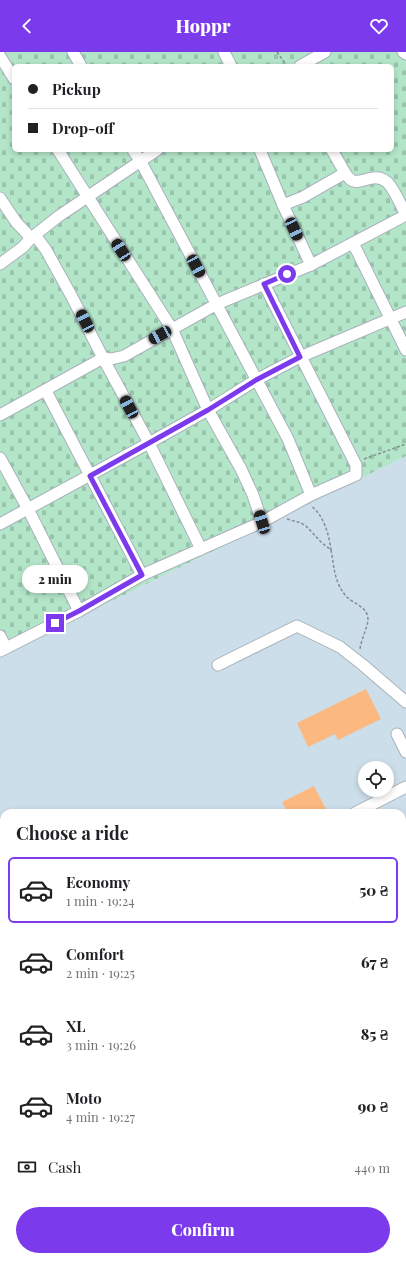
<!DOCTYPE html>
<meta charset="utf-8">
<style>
:root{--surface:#fff;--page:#f6f6f6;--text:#202124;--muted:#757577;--line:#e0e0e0;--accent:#7c3aed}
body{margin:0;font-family:"Playfair Display",serif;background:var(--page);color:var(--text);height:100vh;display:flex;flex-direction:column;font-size:15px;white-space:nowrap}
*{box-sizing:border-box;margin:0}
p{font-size:13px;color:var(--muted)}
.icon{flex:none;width:22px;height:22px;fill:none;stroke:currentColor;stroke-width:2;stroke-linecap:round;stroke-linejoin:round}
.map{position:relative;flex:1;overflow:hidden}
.panel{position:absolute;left:0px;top:757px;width:406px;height:452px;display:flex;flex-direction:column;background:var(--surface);border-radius:12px 12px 0 0;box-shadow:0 2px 6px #0003}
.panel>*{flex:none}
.banner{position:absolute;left:12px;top:12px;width:382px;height:88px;border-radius:6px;box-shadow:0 2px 6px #0003;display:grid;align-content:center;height:88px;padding:0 16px;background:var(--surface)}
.tools{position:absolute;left:358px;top:709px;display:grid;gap:8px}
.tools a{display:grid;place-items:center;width:36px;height:36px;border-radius:50%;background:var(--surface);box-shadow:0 2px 6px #0003;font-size:20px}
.end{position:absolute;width:18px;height:18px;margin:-9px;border:5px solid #7c3aed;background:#fff;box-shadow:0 0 0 2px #fff}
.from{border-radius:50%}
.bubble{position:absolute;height:28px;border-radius:14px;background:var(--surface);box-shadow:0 2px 6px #0003;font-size:13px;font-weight:800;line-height:28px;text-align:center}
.car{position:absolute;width:12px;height:24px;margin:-12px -6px;border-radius:5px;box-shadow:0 0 3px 1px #0007;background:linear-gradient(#222 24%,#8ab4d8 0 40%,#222 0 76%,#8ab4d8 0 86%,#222 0)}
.banner b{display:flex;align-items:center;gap:14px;height:38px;font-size:15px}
.banner b+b{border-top:1px solid var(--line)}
.banner i{width:10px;height:10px;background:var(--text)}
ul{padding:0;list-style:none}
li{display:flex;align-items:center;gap:12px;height:66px;margin:0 8px 6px;padding:0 8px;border:2px solid transparent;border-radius:6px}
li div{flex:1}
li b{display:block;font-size:15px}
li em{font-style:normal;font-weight:800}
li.current{border-color:var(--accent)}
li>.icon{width:36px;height:36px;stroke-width:1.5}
h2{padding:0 16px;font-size:18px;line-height:48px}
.pay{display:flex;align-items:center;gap:10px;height:44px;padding:0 16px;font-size:15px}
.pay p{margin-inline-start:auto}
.cta{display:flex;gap:8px;margin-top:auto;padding:8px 16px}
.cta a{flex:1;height:46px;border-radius:24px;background:var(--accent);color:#fff;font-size:16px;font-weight:800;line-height:46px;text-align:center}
header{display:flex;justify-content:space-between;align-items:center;height:52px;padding:0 16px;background:var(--accent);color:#fff;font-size:18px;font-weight:800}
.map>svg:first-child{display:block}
</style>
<header><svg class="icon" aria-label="back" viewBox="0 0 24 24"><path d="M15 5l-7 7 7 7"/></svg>Hoppr<svg class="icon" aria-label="heart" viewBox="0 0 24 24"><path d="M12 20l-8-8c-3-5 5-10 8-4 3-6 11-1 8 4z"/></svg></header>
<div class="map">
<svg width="406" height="1209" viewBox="0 0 406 1209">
<defs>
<pattern id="grass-tufts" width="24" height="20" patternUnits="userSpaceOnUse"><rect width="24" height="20" fill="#b3e6c9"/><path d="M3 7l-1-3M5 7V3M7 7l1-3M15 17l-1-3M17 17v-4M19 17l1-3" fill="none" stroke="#99c4ac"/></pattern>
<pattern id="cemetery-stones" width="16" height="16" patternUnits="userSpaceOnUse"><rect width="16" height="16" fill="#b3e6c9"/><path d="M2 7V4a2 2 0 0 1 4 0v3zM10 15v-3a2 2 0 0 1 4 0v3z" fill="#99c4ac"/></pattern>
</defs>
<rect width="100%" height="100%" fill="#dfeaf2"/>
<g fill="#cddeeb" fill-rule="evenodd">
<path d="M 406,404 L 406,1061 L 402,1063 L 402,761 L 4,761 L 4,1205 L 111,1205 L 103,1209 L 0,1209 L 0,604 ZM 365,716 L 387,716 L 387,738 L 365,738 Z"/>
<path d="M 343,1205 L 380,1205 L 372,1209 L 345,1209 Z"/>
</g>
<g fill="url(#grass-tufts)">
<path d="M 406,1061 L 406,1114 L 402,1116 L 402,1063 Z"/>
<path d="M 406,1141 L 406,1209 L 372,1209 L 380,1205 L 402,1205 L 402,1143 Z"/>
<path d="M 111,1205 L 224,1205 L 216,1209 L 103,1209 Z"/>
<path d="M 278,1205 L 333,1205 L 333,1209 L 270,1209 Z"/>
</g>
<path fill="url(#cemetery-stones)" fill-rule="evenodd" d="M 0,0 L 406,0 L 406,404 L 0,604 ZM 14,14 L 392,14 L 392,98 L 14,98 Z"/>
<g fill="#fbb981">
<path d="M 366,637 L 381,667 L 338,688 L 335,682 L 308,695 L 297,671 Z"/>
<path d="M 314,734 L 328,761 L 288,761 L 282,750 Z"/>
</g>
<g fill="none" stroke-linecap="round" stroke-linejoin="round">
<g stroke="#a8b2ba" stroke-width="13">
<g id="minor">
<path d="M 73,0 L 81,14"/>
<path d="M 224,0 L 231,14"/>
<path d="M 403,0 L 406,2"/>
<path d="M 0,4 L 14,27"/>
<path d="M 300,14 L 325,0"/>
<path d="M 58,98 L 172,277 L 208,358 L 241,417 L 253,443 L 262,470"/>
<path d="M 133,98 L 141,110 L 288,387 L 311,443"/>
<path d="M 260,98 L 283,153 L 311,213"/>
<path d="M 345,121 C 346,123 349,126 351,128 C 361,134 373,119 387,130 C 393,135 402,155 406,163"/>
<path d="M 0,146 L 16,170 L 31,186"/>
<path d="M 283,153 L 303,145 L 345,121 L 332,98"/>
<path d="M 35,183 L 46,198 L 72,245 L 103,306 L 149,391 L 201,497"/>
<path d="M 353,191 L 406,298"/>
<path d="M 0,212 L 23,195 L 31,186 L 59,164 L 157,98"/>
<path d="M 46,339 L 142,523"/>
<path d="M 0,363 L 103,306 L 111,307 L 124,304 L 217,252 L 311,213 L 406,163"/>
<path d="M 0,406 L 28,457 L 79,559"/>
<path d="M 0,472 L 149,391 L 208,358 L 256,328 L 300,305 L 406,260"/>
<path d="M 0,584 L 6,596"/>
<path d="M 0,599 L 79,559 L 142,523 L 262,470 L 311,443 L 356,423 L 356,413 L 264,232"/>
<path d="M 218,613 L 297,574 L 340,595 L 363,613 L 406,650"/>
<path d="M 397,682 L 406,700"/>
<path d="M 355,761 L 406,735"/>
<path d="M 402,781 L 406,778"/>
<path d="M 402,871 L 406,869"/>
<path d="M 0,1120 L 4,1118"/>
<path d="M 65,1205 L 67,1209"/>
<path d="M 99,1205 L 101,1209"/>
<path d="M 188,1205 L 190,1209"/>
<path d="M 336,1205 L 337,1209"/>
<path d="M 145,1209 L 152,1205"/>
</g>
</g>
<g stroke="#c5c5c6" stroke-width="17">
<g id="highway">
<path d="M 402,1124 L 406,1122"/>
<path d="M 231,1209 L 238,1205"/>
</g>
</g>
<g stroke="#858c92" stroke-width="1.5" stroke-dasharray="3 2" stroke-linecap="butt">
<path d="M 277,0 L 287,14"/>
<path d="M 364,407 L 406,392"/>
<path d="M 287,467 L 301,471 L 306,474 L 322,491 L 331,498 C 329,483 324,463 311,454"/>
<path d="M 331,498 C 334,514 334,530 346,544 C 353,552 368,554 368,568 C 367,577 361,588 360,597"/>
<path d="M 402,1092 L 406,1090"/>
<path d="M 402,1149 L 406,1147"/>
<path d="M 282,1209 L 290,1205"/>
</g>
<use href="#minor" stroke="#fff" stroke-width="11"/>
<use href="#highway" stroke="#f6bfbf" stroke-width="15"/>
</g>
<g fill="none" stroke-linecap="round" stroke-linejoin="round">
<path stroke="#7c3aed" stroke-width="5" d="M 55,571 L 79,559 L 142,523 L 90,424 L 208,358 L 256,328 L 300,305 L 264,232 L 287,222"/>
</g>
</svg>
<div class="tools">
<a><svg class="icon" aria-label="locate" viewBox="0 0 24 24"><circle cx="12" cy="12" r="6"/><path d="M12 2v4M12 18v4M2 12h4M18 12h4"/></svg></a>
</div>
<i class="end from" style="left:287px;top:222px"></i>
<i class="end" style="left:55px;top:571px"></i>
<div class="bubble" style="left:22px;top:513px;width:66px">2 min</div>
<i class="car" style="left:294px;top:177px;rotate:155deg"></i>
<i class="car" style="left:121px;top:198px;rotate:327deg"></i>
<i class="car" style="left:196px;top:214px;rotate:152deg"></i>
<i class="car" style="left:85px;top:269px;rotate:333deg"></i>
<i class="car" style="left:160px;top:283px;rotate:241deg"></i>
<i class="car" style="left:129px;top:355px;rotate:332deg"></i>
<i class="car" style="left:262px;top:470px;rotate:343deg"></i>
<div class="banner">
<b><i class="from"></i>Pickup</b>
<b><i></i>Drop-off</b>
</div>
<section class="panel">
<h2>Choose a ride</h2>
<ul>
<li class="current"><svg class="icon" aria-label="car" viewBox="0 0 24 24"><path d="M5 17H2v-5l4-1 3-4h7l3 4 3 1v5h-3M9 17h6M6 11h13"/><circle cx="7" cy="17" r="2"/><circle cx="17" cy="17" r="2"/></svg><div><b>Economy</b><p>1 min · 19:24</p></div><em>50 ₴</em></li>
<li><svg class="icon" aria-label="car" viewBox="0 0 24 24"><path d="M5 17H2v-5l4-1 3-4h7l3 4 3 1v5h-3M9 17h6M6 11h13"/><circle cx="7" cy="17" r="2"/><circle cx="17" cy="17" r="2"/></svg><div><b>Comfort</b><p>2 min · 19:25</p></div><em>67 ₴</em></li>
<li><svg class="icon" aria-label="car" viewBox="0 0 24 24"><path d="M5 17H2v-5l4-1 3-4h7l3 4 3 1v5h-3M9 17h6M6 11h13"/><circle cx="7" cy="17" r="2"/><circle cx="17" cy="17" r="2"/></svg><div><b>XL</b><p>3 min · 19:26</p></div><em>85 ₴</em></li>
<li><svg class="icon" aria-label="car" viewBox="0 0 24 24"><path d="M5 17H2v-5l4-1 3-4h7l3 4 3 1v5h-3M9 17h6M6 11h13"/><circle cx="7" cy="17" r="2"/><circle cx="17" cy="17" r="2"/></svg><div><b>Moto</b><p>4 min · 19:27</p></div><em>90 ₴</em></li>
</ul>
<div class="pay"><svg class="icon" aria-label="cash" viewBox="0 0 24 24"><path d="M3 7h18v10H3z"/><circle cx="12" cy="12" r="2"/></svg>Cash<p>440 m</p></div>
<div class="cta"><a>Confirm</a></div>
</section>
</div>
